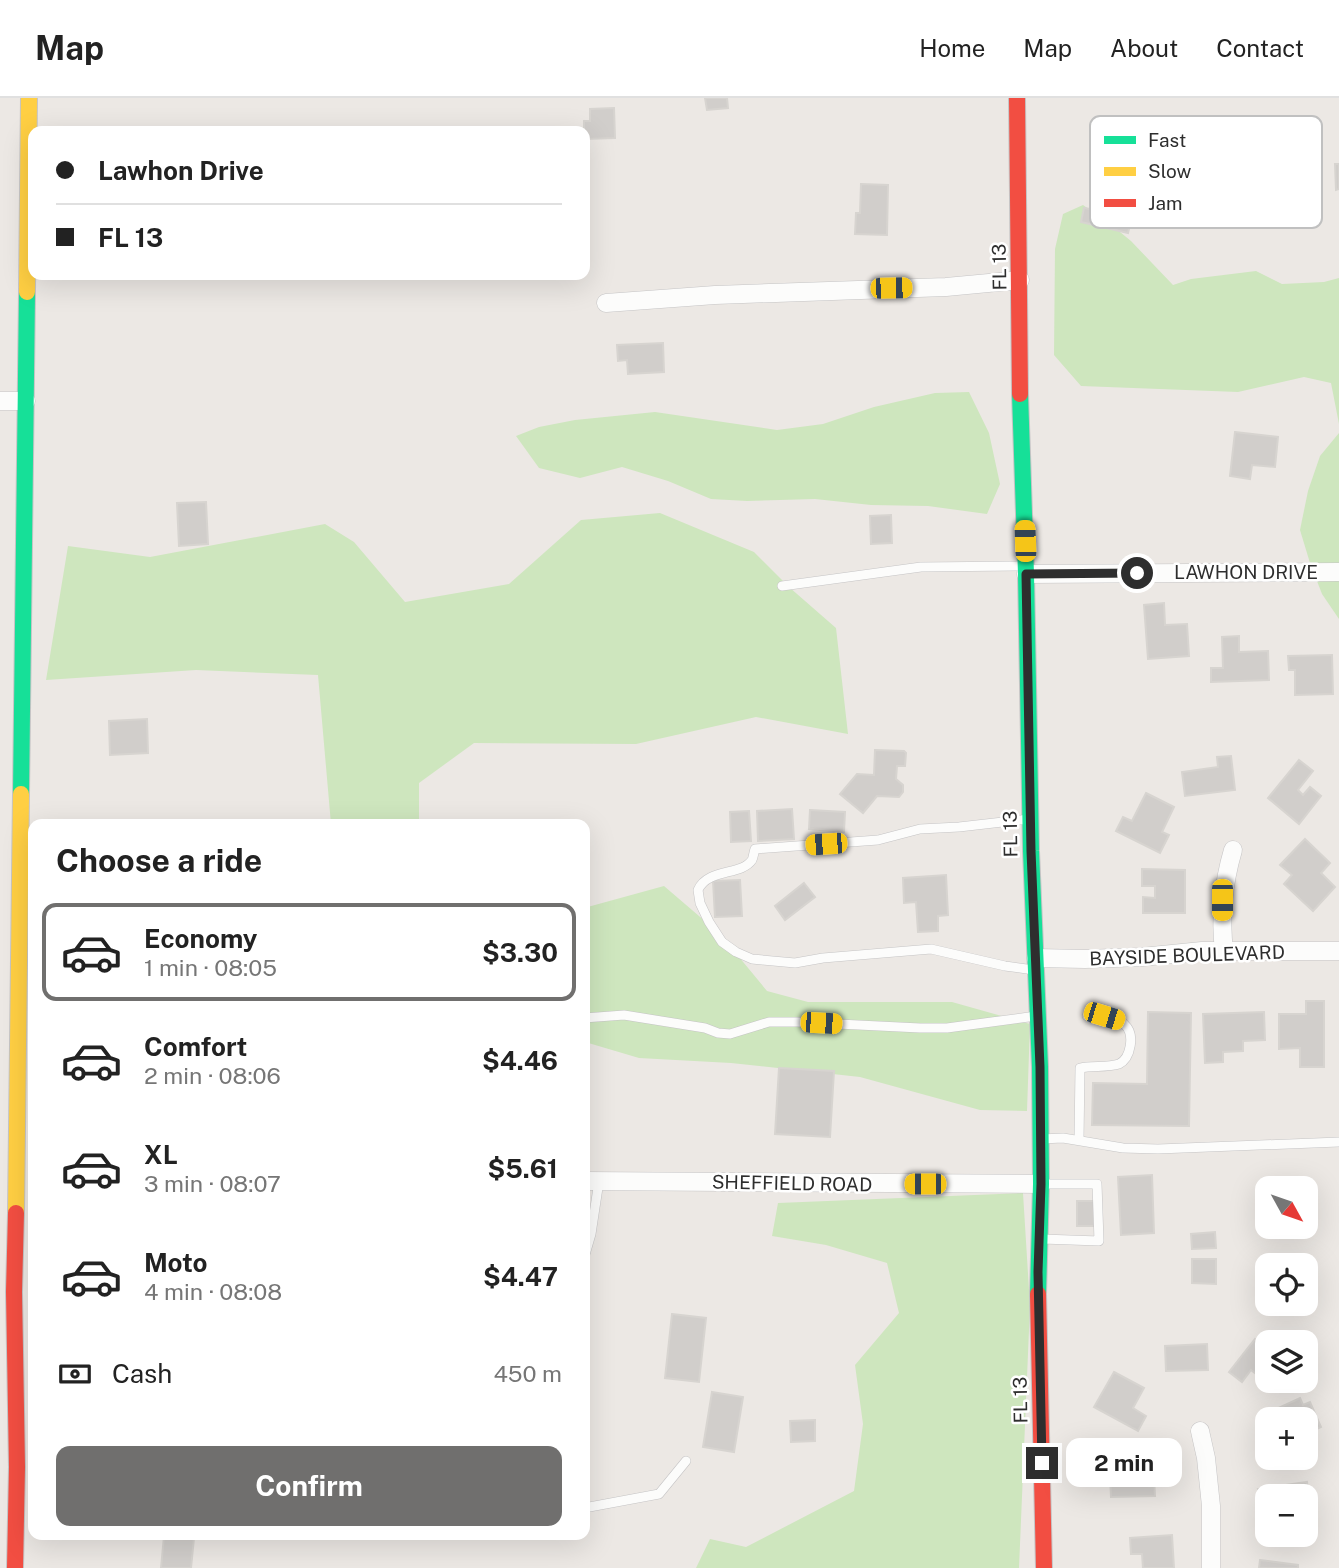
<!DOCTYPE html>
<meta charset="utf-8">
<style>
:root{--surface:#fff;--page:#f2f2f2;--text:#222;--muted:#767676;--line:#e0e0e0;--accent:#706f6e}
body{margin:0;font-family:"Public Sans",sans-serif;background:var(--page);color:var(--text);height:100vh;display:flex;flex-direction:column;font-size:26px;white-space:nowrap}
*{box-sizing:border-box;margin:0}
p{font-size:23px;color:var(--muted)}
.icon{flex:none;width:38px;height:38px;fill:none;stroke:currentColor;stroke-width:2;stroke-linecap:round;stroke-linejoin:round}
.map{position:relative;flex:1;overflow:hidden}
.panel{position:absolute;left:28px;top:721px;width:562px;height:721px;display:flex;flex-direction:column;background:var(--surface);border-radius:14px;box-shadow:0 7px 28px #0002}
.panel>*{flex:none}
.hud{position:absolute;left:28px;top:28px;width:562px;height:154px;border-radius:14px;box-shadow:0 7px 28px #0002;display:grid;align-content:center;height:154px;padding:0 28px;background:var(--surface)}
.needle{width:46px;rotate:130deg}
.buttons{position:absolute;left:1255px;top:1078px;display:grid;gap:14px}
.buttons a{display:grid;place-items:center;width:63px;height:63px;border-radius:14px;background:var(--surface);box-shadow:0 7px 28px #0002;font-size:35px}
.end{position:absolute;width:32px;height:32px;margin:-16px;border:9px solid #2e2e2e;background:#fff;box-shadow:0 0 0 4px #fff}
.from{border-radius:50%}
.bubble{position:absolute;height:49px;border-radius:14px;background:var(--surface);box-shadow:0 7px 28px #0002;font-size:23px;font-weight:700;line-height:49px;text-align:center}
.car{position:absolute;width:21px;height:42px;margin:-21px -10px;border-radius:9px;box-shadow:0 0 5px 2px #0007;background:linear-gradient(#f5c518 24%,#345 0 40%,#f5c518 0 76%,#345 0 86%,#f5c518 0)}
.hud b{display:flex;align-items:center;gap:24px;height:66px;font-size:26px}
.hud b+b{border-top:2px solid var(--line)}
.hud i{width:18px;height:18px;background:var(--text)}
ul{padding:0;list-style:none}
li{display:flex;align-items:center;gap:21px;height:98px;margin:0 14px 10px;padding:0 14px;border:4px solid transparent;border-radius:14px}
li div{flex:1}
li b{display:block;font-size:26px}
li em{font-style:normal;font-weight:700}
li.current{border-color:var(--accent)}
li>.icon{width:63px;height:63px;stroke-width:1.5}
h2{padding:0 28px;font-size:32px;line-height:84px}
.pay{display:flex;align-items:center;gap:18px;height:77px;padding:0 28px;font-size:26px}
.pay p{margin-inline-start:auto}
.primary-button{display:flex;gap:14px;margin-top:auto;padding:14px 28px}
.primary-button a{flex:1;height:80px;border-radius:14px;background:var(--accent);color:#fff;font-size:28px;font-weight:700;line-height:80px;text-align:center}
header{display:flex;align-items:center;gap:42px;box-sizing:border-box;height:98px;padding:0 35px;background:var(--surface);border-bottom:2px solid var(--line)}
header strong{font-size:33px}
nav{display:flex;gap:38px;margin-inline-start:auto;font-size:24px}
.map>svg:first-child{display:block}
</style>
<header>
<strong>Map</strong>
<nav><a>Home</a><a>Map</a><a>About</a><a>Contact</a></nav>
</header>
<div class="map">
<svg width="1339" height="1470" viewBox="0 0 1339 1470">
<rect width="100%" height="100%" fill="#ece8e4"/>
<g fill="#cee6be">
<path d="M 1083,107 L 1109,125 L 1131,143 L 1173,187 L 1191,181 L 1256,173 L 1282,186 L 1324,184 L 1339,180 L 1339,326 L 1331,285 L 1304,279 L 1238,294 L 1081,288 L 1054,257 L 1055,151 L 1063,116 Z"/>
<path d="M 969,294 L 989,335 L 1000,386 L 987,416 L 928,408 L 871,407 L 815,401 L 747,403 L 711,401 L 668,383 L 622,369 L 580,380 L 539,370 L 516,338 L 539,329 L 575,322 L 655,314 L 777,332 L 823,326 L 874,309 L 935,295 Z"/>
<path d="M 1339,335 L 1339,521 L 1322,496 L 1310,465 L 1300,432 L 1308,393 L 1320,358 Z"/>
<path d="M 660,415 L 754,454 L 789,489 L 836,530 L 848,636 L 756,619 L 636,646 L 474,645 L 419,685 L 419,726 L 331,726 L 318,577 L 196,572 L 46,582 L 68,448 L 150,459 L 325,426 L 354,444 L 405,504 L 509,486 L 581,422 Z"/>
<path d="M 664,788 L 720,836 L 767,893 L 808,904 L 952,904 L 1030,926 L 1027,1013 L 980,1012 L 860,979 L 731,965 L 639,960 L 585,944 L 584,810 Z"/>
<path d="M 1023,1095 L 1030,1208 L 1019,1470 L 696,1470 L 710,1441 L 746,1449 L 854,1393 L 863,1326 L 855,1267 L 899,1215 L 887,1165 L 826,1147 L 772,1138 L 778,1105 Z"/>
</g>
<g fill="#d1cecb" stroke="#d7d4d0" stroke-width="2">
<path d="M 705,0 L 727,0 L 728,10 L 707,12 Z"/>
<path d="M 614,10 L 615,40 L 584,41 L 584,23 L 590,23 L 590,11 Z"/>
<path d="M 1335,66 L 1339,66 L 1339,91 L 1336,92 Z"/>
<path d="M 1103,85 L 1138,94 L 1128,135 L 1081,124 L 1084,110 L 1096,112 Z"/>
<path d="M 861,86 L 888,87 L 887,137 L 855,136 L 856,115 L 860,115 Z"/>
<path d="M 663,245 L 664,274 L 628,276 L 627,262 L 618,263 L 617,247 Z"/>
<path d="M 1235,334 L 1278,339 L 1275,369 L 1252,367 L 1250,381 L 1230,378 Z"/>
<path d="M 206,404 L 208,446 L 179,448 L 177,405 Z"/>
<path d="M 891,417 L 892,445 L 871,446 L 870,418 Z"/>
<path d="M 1164,505 L 1165,527 L 1187,526 L 1189,558 L 1148,561 L 1144,507 Z"/>
<path d="M 1239,538 L 1239,554 L 1268,553 L 1269,582 L 1211,584 L 1211,570 L 1223,570 L 1222,539 Z"/>
<path d="M 1332,557 L 1333,596 L 1295,597 L 1295,572 L 1289,572 L 1288,558 Z"/>
<path d="M 147,621 L 148,655 L 110,657 L 109,623 Z"/>
<path d="M 875,652 L 904,653 L 906,655 L 905,668 L 897,668 L 896,681 L 903,687 L 903,694 L 899,699 L 877,698 L 863,715 L 840,696 L 857,676 L 874,677 Z"/>
<path d="M 1231,658 L 1235,692 L 1185,698 L 1182,674 L 1218,669 L 1217,659 Z"/>
<path d="M 1299,662 L 1313,673 L 1298,692 L 1303,697 L 1310,689 L 1321,698 L 1299,726 L 1268,700 Z"/>
<path d="M 1146,695 L 1174,709 L 1162,734 L 1169,737 L 1160,755 L 1116,733 L 1123,719 L 1132,723 Z"/>
<path d="M 792,711 L 794,741 L 758,743 L 757,713 Z"/>
<path d="M 810,712 L 845,714 L 844,734 L 809,731 Z"/>
<path d="M 749,713 L 751,743 L 731,744 L 730,714 Z"/>
<path d="M 1305,741 L 1330,765 L 1321,775 L 1335,789 L 1313,813 L 1284,786 L 1292,777 L 1280,767 Z"/>
<path d="M 1142,771 L 1185,772 L 1185,815 L 1143,815 L 1143,799 L 1155,800 L 1155,788 L 1142,788 Z"/>
<path d="M 946,777 L 948,817 L 938,818 L 938,833 L 918,834 L 916,804 L 904,805 L 903,780 Z"/>
<path d="M 740,782 L 742,818 L 715,819 L 713,783 Z"/>
<path d="M 804,785 L 815,799 L 785,822 L 775,808 Z"/>
<path d="M 1306,903 L 1324,903 L 1324,969 L 1300,969 L 1300,950 L 1279,951 L 1279,916 L 1306,916 Z"/>
<path d="M 1148,914 L 1191,915 L 1189,1028 L 1092,1027 L 1093,985 L 1147,986 Z"/>
<path d="M 1264,914 L 1265,942 L 1243,943 L 1243,953 L 1223,954 L 1223,964 L 1205,965 L 1203,916 Z"/>
<path d="M 779,970 L 834,973 L 830,1039 L 775,1036 Z"/>
<path d="M 1152,1077 L 1154,1135 L 1121,1137 L 1118,1079 Z"/>
<rect x="1077" y="1103" width="17" height="25"/>
<path d="M 1215,1134 L 1216,1150 L 1192,1151 L 1191,1136 Z"/>
<path d="M 1192,1161 L 1216,1161 L 1216,1186 L 1192,1185 Z"/>
<path d="M 672,1216 L 706,1220 L 699,1284 L 665,1280 Z"/>
<path d="M 1255,1241 L 1267,1250 L 1267,1283 L 1276,1283 L 1271,1288 L 1251,1272 L 1242,1284 L 1229,1274 Z"/>
<path d="M 1207,1246 L 1208,1272 L 1166,1273 L 1165,1248 Z"/>
<path d="M 1114,1274 L 1144,1290 L 1133,1310 L 1146,1318 L 1138,1333 L 1094,1309 Z"/>
<path d="M 712,1294 L 743,1299 L 734,1354 L 703,1349 Z"/>
<path d="M 1300,1300 L 1303,1307 L 1310,1304 L 1321,1329 L 1306,1336 L 1306,1321 L 1267,1321 L 1267,1331 L 1261,1318 Z"/>
<path d="M 815,1322 L 815,1343 L 791,1344 L 790,1323 Z"/>
<path d="M 1141,1354 L 1142,1380 L 1154,1379 L 1155,1398 L 1111,1399 L 1109,1355 Z"/>
<path d="M 1307,1384 L 1310,1408 L 1306,1408 L 1306,1398 L 1267,1398 L 1267,1407 L 1260,1407 L 1258,1391 Z"/>
<path d="M 1172,1437 L 1174,1470 L 1143,1470 L 1142,1456 L 1131,1456 L 1130,1440 Z"/>
<path d="M 164,1438 L 194,1440 L 191,1470 L 161,1470 Z"/>
<path d="M 1260,1462 L 1298,1467 L 1298,1470 L 1259,1470 Z"/>
</g>
<g fill="none" stroke-linecap="round" stroke-linejoin="round">
<g stroke="#c5c4c5" stroke-width="10">
<g id="lane">
<path d="M 782,488 L 921,469 L 1024,468"/>
<path d="M 1029,721 L 959,729 L 920,731 L 878,742 L 755,751 C 754,753 753,761 752,762 C 741,778 708,770 698,792 L 700,805 L 709,824 L 722,844 L 736,854 L 752,861 L 795,865 L 823,860 L 931,851 L 1005,868 L 1034,872"/>
<path d="M 584,920 L 624,917 L 705,930 L 718,935 L 730,936 L 769,924 L 797,924 L 920,930 L 947,930 L 1036,918"/>
<path d="M 1041,1041 L 1063,1040 L 1123,1050 L 1158,1051 L 1339,1044"/>
<path d="M 1079,1042 L 1080,970 C 1092,967 1107,970 1119,966 C 1131,960 1135,936 1125,927 C 1116,917 1099,918 1087,918"/>
<path d="M 1042,1086 L 1097,1086 L 1099,1143 L 1042,1141"/>
<path d="M 584,1160 L 591,1136 L 599,1083"/>
<path d="M 584,1410 L 659,1396 L 686,1363"/>
</g>
</g>
<g stroke="#c5c4c5" stroke-width="19">
<g id="street">
<path d="M 606,205 L 715,197 L 946,189 L 1020,182"/>
<path d="M 0,303 L 26,303"/>
<path d="M 1026,476 L 1339,474"/>
<path d="M 1224,853 C 1220,818 1223,786 1233,752"/>
<path d="M 1036,860 L 1085,861 L 1142,859 L 1202,853 L 1339,853"/>
<path d="M 584,1083 L 1041,1086"/>
<path d="M 1200,1333 L 1206,1360 L 1211,1408 L 1211,1470"/>
</g>
</g>
<g stroke="#c5c4c5" stroke-width="18">
<g id="fast">
<path d="M 1020,296 L 1026,476 L 1031,753 L 1040,969 L 1041,1086 L 1038,1196"/>
<path d="M 21,696 L 27,194"/>
</g>
</g>
<g stroke="#c5c4c5" stroke-width="18">
<g id="slow">
<path d="M 27,194 L 29,0"/>
<path d="M 16,1115 L 21,696"/>
</g>
</g>
<g stroke="#c5c4c5" stroke-width="18">
<g id="jam">
<path d="M 1017,0 L 1020,296"/>
<path d="M 1038,1196 L 1044,1470"/>
<path d="M 15,1470 L 17,1369 L 14,1194 L 16,1115"/>
</g>
</g>
<use href="#lane" stroke="#fcfcfb" stroke-width="9"/>
<use href="#street" stroke="#fcfcfb" stroke-width="18"/>
<use href="#fast" stroke="#16e098" stroke-width="16"/>
<use href="#slow" stroke="#ffcf43" stroke-width="16"/>
<use href="#jam" stroke="#f24e42" stroke-width="16"/>
</g>
<g fill="none" stroke-linecap="round" stroke-linejoin="round">
<path stroke="#2e2e2e" stroke-width="9" d="M 1042,1365 L 1038,1174 L 1041,1086 L 1040,969 L 1031,753 L 1026,476 L 1137,475"/>
</g>
<g text-anchor="middle" dominant-baseline="central" stroke-width="5" stroke-linejoin="round" paint-order="stroke">
<g font-size="19" fill="#2e2e2e" stroke="#fff">
<text transform="translate(999 169) rotate(-91)">FL 13</text>
<text x="1246" y="474">LAWHON DRIVE</text>
<text transform="translate(1010 736) rotate(-91)">FL 13</text>
<text transform="translate(1187 857) rotate(-2)">BAYSIDE BOULEVARD</text>
<text transform="translate(792 1085) rotate(1)">SHEFFIELD ROAD</text>
<text transform="translate(1020 1302) rotate(-91)">FL 13</text>
</g>
</g>
<rect x="1090" y="18" width="232" height="112" rx="10" fill="#fff" stroke="#c0c0c0" stroke-width="2"/>
<rect x="1104" y="38" width="32" height="8" fill="#16e098"/>
<rect x="1104" y="69" width="32" height="9" fill="#ffcf43"/>
<rect x="1104" y="101" width="32" height="8" fill="#f24e42"/>
<g font-size="19" fill="#2e2e2e">
<text x="1148" y="49">Fast</text>
<text x="1148" y="80">Slow</text>
<text x="1148" y="112">Jam</text>
</g>
</svg>
<div class="buttons">
<a><svg class="needle" viewBox="-14 -14 28 28"><path d="M0-13l5 13h-10z" fill="#e53935"/><path d="M0 13l5-13h-10z" fill="#767676"/></svg></a>
<a><svg class="icon" aria-label="locate" viewBox="0 0 24 24"><circle cx="12" cy="12" r="6"/><path d="M12 2v4M12 18v4M2 12h4M18 12h4"/></svg></a>
<a><svg class="icon" aria-label="layers" viewBox="0 0 24 24"><path d="M12 4l9 5-9 5-9-5zM3 14l9 5 9-5"/></svg></a>
<a>+</a>
<a>−</a>
</div>
<i class="end from" style="left:1137px;top:475px"></i>
<i class="end" style="left:1042px;top:1365px"></i>
<div class="bubble" style="left:1066px;top:1340px;width:116px">2 min</div>
<i class="car" style="left:891px;top:190px;rotate:89deg"></i>
<i class="car" style="left:1025px;top:443px;rotate:358deg"></i>
<i class="car" style="left:826px;top:746px;rotate:266deg"></i>
<i class="car" style="left:1222px;top:802px;rotate:180deg"></i>
<i class="car" style="left:1104px;top:918px;rotate:107deg"></i>
<i class="car" style="left:821px;top:925px;rotate:93deg"></i>
<i class="car" style="left:925px;top:1086px;rotate:270deg"></i>
<div class="hud">
<b><i class="from"></i>Lawhon Drive</b>
<b><i></i>FL 13</b>
</div>
<section class="panel">
<h2>Choose a ride</h2>
<ul>
<li class="current"><svg class="icon" aria-label="car" viewBox="0 0 24 24"><path d="M5 17H2v-5l4-1 3-4h7l3 4 3 1v5h-3M9 17h6M6 11h13"/><circle cx="7" cy="17" r="2"/><circle cx="17" cy="17" r="2"/></svg><div><b>Economy</b><p>1 min · 08:05</p></div><em>$3.30</em></li>
<li><svg class="icon" aria-label="car" viewBox="0 0 24 24"><path d="M5 17H2v-5l4-1 3-4h7l3 4 3 1v5h-3M9 17h6M6 11h13"/><circle cx="7" cy="17" r="2"/><circle cx="17" cy="17" r="2"/></svg><div><b>Comfort</b><p>2 min · 08:06</p></div><em>$4.46</em></li>
<li><svg class="icon" aria-label="car" viewBox="0 0 24 24"><path d="M5 17H2v-5l4-1 3-4h7l3 4 3 1v5h-3M9 17h6M6 11h13"/><circle cx="7" cy="17" r="2"/><circle cx="17" cy="17" r="2"/></svg><div><b>XL</b><p>3 min · 08:07</p></div><em>$5.61</em></li>
<li><svg class="icon" aria-label="car" viewBox="0 0 24 24"><path d="M5 17H2v-5l4-1 3-4h7l3 4 3 1v5h-3M9 17h6M6 11h13"/><circle cx="7" cy="17" r="2"/><circle cx="17" cy="17" r="2"/></svg><div><b>Moto</b><p>4 min · 08:08</p></div><em>$4.47</em></li>
</ul>
<div class="pay"><svg class="icon" aria-label="cash" viewBox="0 0 24 24"><path d="M3 7h18v10H3z"/><circle cx="12" cy="12" r="2"/></svg>Cash<p>450 m</p></div>
<div class="primary-button"><a>Confirm</a></div>
</section>
</div>
